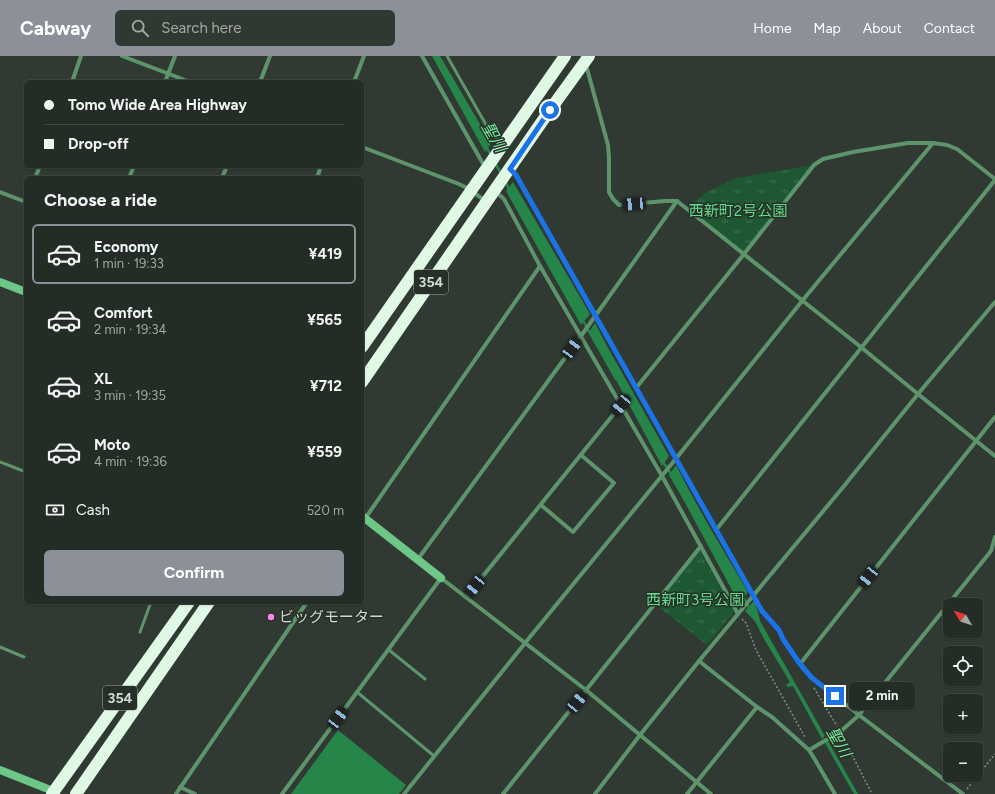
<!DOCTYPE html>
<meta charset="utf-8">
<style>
:root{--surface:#242c26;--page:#303832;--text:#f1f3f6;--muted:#a3a7a7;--line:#414843;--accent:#8c9099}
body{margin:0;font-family:Figtree,"Noto Sans JP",sans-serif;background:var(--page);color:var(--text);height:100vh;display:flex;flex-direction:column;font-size:15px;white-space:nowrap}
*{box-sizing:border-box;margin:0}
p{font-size:13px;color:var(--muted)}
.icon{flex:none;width:22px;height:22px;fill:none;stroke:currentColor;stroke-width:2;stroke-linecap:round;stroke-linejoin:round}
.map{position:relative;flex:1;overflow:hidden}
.drawer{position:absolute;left:24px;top:120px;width:340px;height:428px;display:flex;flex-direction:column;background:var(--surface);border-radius:6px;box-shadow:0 1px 3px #0004,0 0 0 1px var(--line)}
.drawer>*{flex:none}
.top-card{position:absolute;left:24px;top:24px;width:340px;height:88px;border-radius:6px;box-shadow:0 1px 3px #0004,0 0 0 1px var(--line);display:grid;align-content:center;height:88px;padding:0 20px;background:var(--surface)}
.needle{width:26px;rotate:309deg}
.buttons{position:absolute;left:943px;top:542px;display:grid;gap:8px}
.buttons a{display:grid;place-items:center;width:40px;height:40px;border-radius:6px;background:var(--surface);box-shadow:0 1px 3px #0004,0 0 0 1px var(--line);font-size:20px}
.end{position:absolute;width:18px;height:18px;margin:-9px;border:5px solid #1a73e8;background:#fff;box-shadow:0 0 0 2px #fff}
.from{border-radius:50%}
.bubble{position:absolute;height:28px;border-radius:6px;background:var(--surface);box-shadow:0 1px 3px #0004,0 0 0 1px var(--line);font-size:13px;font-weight:700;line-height:28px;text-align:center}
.car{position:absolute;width:12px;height:24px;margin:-12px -6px;border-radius:5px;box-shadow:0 0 3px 1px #0007;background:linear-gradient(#222 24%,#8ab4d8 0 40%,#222 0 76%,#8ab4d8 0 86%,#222 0)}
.top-card b{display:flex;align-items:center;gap:14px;height:38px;font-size:15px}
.top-card b+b{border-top:1px solid var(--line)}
.top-card i{width:10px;height:10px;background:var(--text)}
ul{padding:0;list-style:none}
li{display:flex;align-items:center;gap:12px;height:60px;margin:0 8px 6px;padding:0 12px;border:2px solid transparent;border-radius:6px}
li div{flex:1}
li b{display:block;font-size:15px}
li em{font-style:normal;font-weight:700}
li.on{border-color:var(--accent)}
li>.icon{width:36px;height:36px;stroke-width:1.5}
h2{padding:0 20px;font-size:18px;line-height:48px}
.pay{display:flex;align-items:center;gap:10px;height:44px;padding:0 20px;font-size:15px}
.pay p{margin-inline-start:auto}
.action{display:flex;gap:8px;margin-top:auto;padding:8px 20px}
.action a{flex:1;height:46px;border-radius:6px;background:var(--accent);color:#fff;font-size:16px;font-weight:700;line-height:46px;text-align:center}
header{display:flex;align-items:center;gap:24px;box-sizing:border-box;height:56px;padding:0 20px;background:var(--accent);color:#fff}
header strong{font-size:19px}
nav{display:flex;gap:22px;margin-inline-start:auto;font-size:14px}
.search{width:280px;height:36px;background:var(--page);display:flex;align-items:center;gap:10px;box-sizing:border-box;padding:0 14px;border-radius:6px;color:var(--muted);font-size:15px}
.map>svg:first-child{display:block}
</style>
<header>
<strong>Cabway</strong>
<div class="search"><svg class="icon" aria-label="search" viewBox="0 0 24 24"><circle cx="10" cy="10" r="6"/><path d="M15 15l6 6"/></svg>Search here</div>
<nav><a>Home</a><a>Map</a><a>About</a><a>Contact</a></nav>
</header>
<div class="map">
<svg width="995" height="738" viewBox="0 0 995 738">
<defs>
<pattern id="park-tufts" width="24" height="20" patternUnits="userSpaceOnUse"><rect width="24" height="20" fill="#1d5832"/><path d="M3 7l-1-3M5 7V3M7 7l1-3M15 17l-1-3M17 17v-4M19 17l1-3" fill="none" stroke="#3d6f4f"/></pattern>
</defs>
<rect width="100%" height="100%" fill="#303a32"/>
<g fill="url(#park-tufts)">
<path d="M 814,109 L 744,198 L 686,152 L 707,136 L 736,122 Z"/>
<path d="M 699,493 L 734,556 L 707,589 L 655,548 Z"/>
</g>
<g fill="#26864a">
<path d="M 432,0 L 440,0 L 491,87 L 485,96 Z"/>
<path d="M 513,126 L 590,258 L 581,269 L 506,135 Z"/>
<path d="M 595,267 L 608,292 L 669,400 L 662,410 L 614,320 L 589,276 Z"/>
<path d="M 676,409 C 698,453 723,494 748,536 L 739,547 L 684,445 L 669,419 Z"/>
<path d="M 754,545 L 758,556 L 760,565 L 825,680 L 822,683 L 793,630 L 788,631 L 786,629 L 790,626 L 764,583 L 755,565 L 745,555 Z"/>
<path d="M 338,674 L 406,729 L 399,738 L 291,738 Z"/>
<path d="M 828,685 L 858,738 L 854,738 L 825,687 Z"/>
</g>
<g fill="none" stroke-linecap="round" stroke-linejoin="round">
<g stroke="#26864a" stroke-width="2.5">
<path d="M 486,90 L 491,100"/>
<path d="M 495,107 L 502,119"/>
<path d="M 505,125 L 510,135"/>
<path d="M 582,263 L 616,323"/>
<path d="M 663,406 L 671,418"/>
<path d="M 743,540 L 750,553"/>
</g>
<g stroke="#848c85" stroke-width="1.5" stroke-dasharray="2 2" stroke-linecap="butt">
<path d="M 742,563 L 746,567 L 756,594 L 805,681"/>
<path d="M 814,632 L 837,670"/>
<path d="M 843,681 L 872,738"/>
<path d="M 967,733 L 995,698"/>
</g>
<g stroke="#5d946c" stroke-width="3">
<path d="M 447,0 L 489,74 L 494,80 L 502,87"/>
<path d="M 0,406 L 26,416"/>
<path d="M 140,576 L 151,546"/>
<path d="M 0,591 L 24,601"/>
<path d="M 389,594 L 425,623"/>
<path d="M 357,636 L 434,700"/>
</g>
<g stroke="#5d946c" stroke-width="4">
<path d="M 122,0 L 190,26"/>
<path d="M 422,0 L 482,106 L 486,110"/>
<path d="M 586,9 L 608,89 L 609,102 L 609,136 L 613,143 L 619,149 L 665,145 L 677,145 L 862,292 L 918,338 L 995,400"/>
<path d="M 72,26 L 81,0"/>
<path d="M 165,26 L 175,0"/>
<path d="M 260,26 L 270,0"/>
<path d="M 354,26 L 364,0"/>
<path d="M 362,91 L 459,128 L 465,131 L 486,145"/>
<path d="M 510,113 L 516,119 L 762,555 L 779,574 L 783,583 L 800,608 L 812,622 L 859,659 L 963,738"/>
<path d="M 35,122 L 40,110"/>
<path d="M 129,122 L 134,110"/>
<path d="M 222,122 L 227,110"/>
<path d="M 317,122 L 321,110"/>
<path d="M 0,136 L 26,146"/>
<path d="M 496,136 L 504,143 L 540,210 L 662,420 L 738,558"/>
<path d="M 636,332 L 744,198 L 814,109 L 823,103 L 853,96 L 908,87 L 933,87 L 947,89 L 957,93 L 995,123"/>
<path d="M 541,449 L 573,476 L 614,427 L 581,399"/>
<path d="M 362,467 L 540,210"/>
<path d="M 716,474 L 995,124"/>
<path d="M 418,503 L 581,280 L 677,145"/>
<path d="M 466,541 L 621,349"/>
<path d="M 699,605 L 757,651 L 772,661 L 809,694 L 814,702 L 835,738"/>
<path d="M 800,608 L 995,361"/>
<path d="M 809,694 L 840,676 L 859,659 L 991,495 L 995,481"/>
<path d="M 180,731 L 195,738"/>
<path d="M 176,738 L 307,546"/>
<path d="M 282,738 L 441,522 L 586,634 L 711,738"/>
<path d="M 404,738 L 525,587 L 674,405 L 802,245 L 933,87"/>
<path d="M 503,738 L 701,490"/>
<path d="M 595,738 L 640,679 L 699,605 L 844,430 L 918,338 L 995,246"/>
<path d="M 687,738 L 757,651"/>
</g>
<g stroke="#6dc888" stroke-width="8">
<path d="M 0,226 L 26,236"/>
<path d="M 362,460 L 441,522"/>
<path d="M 0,714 L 48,733 L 56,738"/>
</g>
<g stroke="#e0f9e5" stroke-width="12">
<path d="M 362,291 L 565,0"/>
<path d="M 362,326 L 550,54 L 589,0"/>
<path d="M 52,738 L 189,546"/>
<path d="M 76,738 L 209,546"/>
</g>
</g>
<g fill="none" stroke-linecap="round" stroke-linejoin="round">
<path stroke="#1a73e8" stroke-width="5" d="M 550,54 L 510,113 L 516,119 L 762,555 L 779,574 L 783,583 L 800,608 L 812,622 L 835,640"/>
</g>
<circle fill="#f888ea" stroke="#263028" stroke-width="1.5" cx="271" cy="561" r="4"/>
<g text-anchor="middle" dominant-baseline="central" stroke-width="3" stroke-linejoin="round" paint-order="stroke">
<g fill="#263028" stroke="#9ea6a0" stroke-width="1">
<rect x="414" y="214" width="34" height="24" rx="3"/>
<rect x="103" y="630" width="34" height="24" rx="3"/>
</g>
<g font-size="14" font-weight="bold" fill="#d2d8d3">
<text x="431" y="226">354</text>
<text x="120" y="642">354</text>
</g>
<g font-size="15" fill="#65db8b" stroke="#263028">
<text x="738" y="155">西新町2号公園</text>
<text x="695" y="544">西新町3号公園</text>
</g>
<g font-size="15" fill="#d2d8d3" stroke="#263028" text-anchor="start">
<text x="279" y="561">ビッグモーター</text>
</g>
<g font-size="16" font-style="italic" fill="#79ee9d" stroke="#263028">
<text transform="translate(494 81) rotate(60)">聖川</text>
<text transform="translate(839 686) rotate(60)">聖川</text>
</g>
</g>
</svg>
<div class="buttons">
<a><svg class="needle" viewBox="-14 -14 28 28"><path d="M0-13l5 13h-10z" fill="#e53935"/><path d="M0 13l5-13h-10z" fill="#a3a7a7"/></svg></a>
<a><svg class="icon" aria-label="locate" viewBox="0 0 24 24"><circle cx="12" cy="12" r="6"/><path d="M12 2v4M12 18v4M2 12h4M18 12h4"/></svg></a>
<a>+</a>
<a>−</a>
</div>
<i class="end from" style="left:550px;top:54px"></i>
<i class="end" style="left:835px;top:640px"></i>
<div class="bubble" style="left:849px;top:626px;width:66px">2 min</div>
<i class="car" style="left:634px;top:148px;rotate:266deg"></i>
<i class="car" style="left:572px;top:292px;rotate:36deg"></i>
<i class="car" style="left:621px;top:349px;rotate:219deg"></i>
<i class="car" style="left:868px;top:521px;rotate:218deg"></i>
<i class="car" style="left:475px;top:530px;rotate:219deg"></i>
<i class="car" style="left:577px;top:646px;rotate:39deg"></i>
<i class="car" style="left:338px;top:662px;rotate:37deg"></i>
<div class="top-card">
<b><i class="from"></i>Tomo Wide Area Highway</b>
<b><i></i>Drop-off</b>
</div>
<section class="drawer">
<h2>Choose a ride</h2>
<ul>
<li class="on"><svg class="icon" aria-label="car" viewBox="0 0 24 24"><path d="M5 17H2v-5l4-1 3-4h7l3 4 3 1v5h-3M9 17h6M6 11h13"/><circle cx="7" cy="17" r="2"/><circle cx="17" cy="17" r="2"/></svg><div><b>Economy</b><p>1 min · 19:33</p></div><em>¥419</em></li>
<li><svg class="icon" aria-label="car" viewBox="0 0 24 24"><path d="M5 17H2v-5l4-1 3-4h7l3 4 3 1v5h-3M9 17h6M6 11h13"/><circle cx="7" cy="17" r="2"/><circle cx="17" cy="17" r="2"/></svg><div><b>Comfort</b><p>2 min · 19:34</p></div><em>¥565</em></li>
<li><svg class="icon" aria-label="car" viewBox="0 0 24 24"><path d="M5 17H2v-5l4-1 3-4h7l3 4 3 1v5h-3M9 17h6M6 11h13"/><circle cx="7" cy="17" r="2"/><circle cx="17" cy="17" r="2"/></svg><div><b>XL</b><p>3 min · 19:35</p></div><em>¥712</em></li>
<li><svg class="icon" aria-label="car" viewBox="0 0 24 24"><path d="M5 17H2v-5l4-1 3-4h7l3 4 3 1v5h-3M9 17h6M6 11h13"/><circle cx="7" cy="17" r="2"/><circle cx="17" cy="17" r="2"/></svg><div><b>Moto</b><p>4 min · 19:36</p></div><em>¥559</em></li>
</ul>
<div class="pay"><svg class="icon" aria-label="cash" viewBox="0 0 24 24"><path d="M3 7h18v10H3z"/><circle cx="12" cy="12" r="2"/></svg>Cash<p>520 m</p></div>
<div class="action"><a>Confirm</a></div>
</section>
</div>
